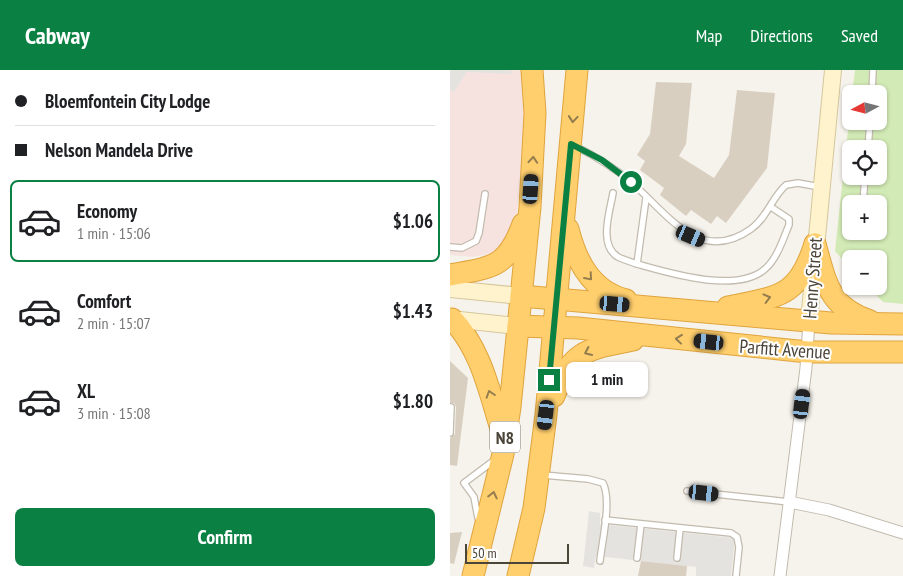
<!DOCTYPE html>
<meta charset="utf-8">
<style>
:root{--surface:#fff;--page:#f2f2f2;--text:#202124;--muted:#757577;--line:#e0e0e0;--accent:#0b8043}
body{margin:0;font-family:"PT Sans Narrow",sans-serif;background:var(--page);color:var(--text);height:100vh;display:flex;flex-direction:column;font-size:19px;white-space:nowrap}
*{box-sizing:border-box;margin:0}
p{font-size:16px;color:var(--muted)}
.icon{flex:none;width:28px;height:28px;fill:none;stroke:currentColor;stroke-width:2;stroke-linecap:round;stroke-linejoin:round}
.map{position:relative;flex:1;overflow:hidden}
.sheet{display:flex;flex-direction:column;background:var(--surface);width:450px}
.sheet>*{flex:none}
.hud{display:grid;align-content:center;height:110px;padding:0 15px;background:var(--surface)}
.needle{width:32px;rotate:263deg}
.controls{position:absolute;left:392px;top:15px;display:grid;gap:10px}
.controls a{display:grid;place-items:center;width:45px;height:45px;border-radius:8px;background:var(--surface);box-shadow:0 1px 4px #0004;font-size:25px}
.scale{position:absolute;left:15px;bottom:12px;width:104px;box-sizing:border-box;padding-left:5px;border:2px solid #4b4439;border-top:0;font-size:14px;line-height:18px;white-space:nowrap;color:#4b4439;-webkit-text-stroke:4px #fff;paint-order:stroke}
.end{position:absolute;width:22px;height:22px;margin:-11px;border:6px solid #0b8043;background:#fff;box-shadow:0 0 0 2px #fff}
.from{border-radius:50%}
.bubble{position:absolute;height:35px;border-radius:8px;background:var(--surface);box-shadow:0 1px 4px #0004;font-size:16px;font-weight:600;line-height:35px;text-align:center}
.car{position:absolute;width:15px;height:30px;margin:-15px -8px;border-radius:6px;box-shadow:0 0 4px 1px #0007;background:linear-gradient(#222 24%,#8ab4d8 0 40%,#222 0 76%,#8ab4d8 0 86%,#222 0)}
.hud b{display:flex;align-items:center;gap:18px;height:48px;font-size:19px}
.hud b+b{border-top:1px solid var(--line)}
.hud i{width:12px;height:12px;background:var(--text)}
ul{padding:0;list-style:none}
li{display:flex;align-items:center;gap:15px;height:82px;margin:0 10px 8px;padding:0 5px;border:2px solid transparent;border-radius:8px}
li div{flex:1}
li b{display:block;font-size:19px}
li em{font-style:normal;font-weight:600}
li.on{border-color:var(--accent)}
li>.icon{width:45px;height:45px;stroke-width:1.5}
.cta{display:flex;gap:10px;margin-top:auto;padding:10px 15px}
.cta a{flex:1;height:58px;border-radius:8px;background:var(--accent);color:#fff;font-size:20px;font-weight:600;line-height:58px;text-align:center}
header{display:flex;align-items:center;gap:30px;box-sizing:border-box;height:70px;padding:0 25px;background:var(--accent);color:#fff}
header strong{font-size:24px}
nav{display:flex;gap:28px;margin-inline-start:auto;font-size:18px}
main{display:flex;flex:1;min-height:0}
.map>svg:first-child{display:block}
</style>
<header>
<strong>Cabway</strong>
<nav><a>Map</a><a>Directions</a><a>Saved</a></nav>
</header>
<main>
<section class="sheet">
<div class="hud">
<b><i class="from"></i>Bloemfontein City Lodge</b>
<b><i></i>Nelson Mandela Drive</b>
</div>
<ul>
<li class="on"><svg class="icon" aria-label="car" viewBox="0 0 24 24"><path d="M5 17H2v-5l4-1 3-4h7l3 4 3 1v5h-3M9 17h6M6 11h13"/><circle cx="7" cy="17" r="2"/><circle cx="17" cy="17" r="2"/></svg><div><b>Economy</b><p>1 min · 15:06</p></div><em>$1.06</em></li>
<li><svg class="icon" aria-label="car" viewBox="0 0 24 24"><path d="M5 17H2v-5l4-1 3-4h7l3 4 3 1v5h-3M9 17h6M6 11h13"/><circle cx="7" cy="17" r="2"/><circle cx="17" cy="17" r="2"/></svg><div><b>Comfort</b><p>2 min · 15:07</p></div><em>$1.43</em></li>
<li><svg class="icon" aria-label="car" viewBox="0 0 24 24"><path d="M5 17H2v-5l4-1 3-4h7l3 4 3 1v5h-3M9 17h6M6 11h13"/><circle cx="7" cy="17" r="2"/><circle cx="17" cy="17" r="2"/></svg><div><b>XL</b><p>3 min · 15:08</p></div><em>$1.80</em></li>
</ul>
<div class="cta"><a>Confirm</a></div>
</section>
<div class="map">
<svg width="453" height="506" viewBox="0 0 453 506">
<rect width="100%" height="100%" fill="#f6f3ec"/>
<path fill="#f6e3e0" d="M 0,0 L 74,0 L 75,8 L 75,71 L 67,144 L 61,166 L 45,183 L 23,187 L 0,185 Z"/>
<path fill="#d2eab5" fill-rule="evenodd" d="M 405,0 L 453,0 L 453,234 L 433,232 L 418,216 L 429,216 L 429,189 L 401,189 L 401,199 L 385,181 L 401,32 L 401,51 L 429,51 L 429,24 L 402,24 ZM 401,79 L 429,79 L 429,106 L 401,106 ZM 401,134 L 429,134 L 429,161 L 401,161 Z"/>
<g fill="#e5e3e0">
<path d="M 0,0 L 61,0 L 61,4 L 17,2 L 4,22 L 0,19 Z"/>
<path d="M 139,441 L 150,443 L 150,454 L 285,468 L 281,506 L 246,506 L 246,497 L 146,486 L 144,498 L 133,496 Z"/>
</g>
<g fill="#d8cfc1">
<path d="M 206,12 L 242,13 L 236,74 L 229,86 L 264,108 L 279,85 L 287,20 L 325,23 L 317,98 L 276,153 L 267,146 L 261,154 L 241,140 L 236,146 L 210,125 L 214,118 L 190,100 L 195,91 L 187,85 L 200,64 Z"/>
<path d="M 0,291 L 18,308 L 7,396 L 0,395 L 0,368 L 5,364 L 6,337 L 4,333 L 0,333 Z"/>
<path d="M 12,462 L 4,494 L 0,493 L 0,463 Z"/>
<path d="M 191,491 L 237,496 L 236,506 L 188,506 Z"/>
</g>
<g fill="none" stroke-linecap="round" stroke-linejoin="round">
<g stroke="#c2bbae" stroke-width="8">
<g id="lane">
<path d="M 422,24 L 423,0"/>
<path d="M 125,76 C 145,86 163,97 180,111 C 216,142 249,196 301,159 C 317,148 322,127 336,115 L 348,113 L 370,117"/>
<path d="M 418,79 L 420,51"/>
<path d="M 163,123 C 160,141 148,175 168,187 C 174,190 181,192 187,194"/>
<path d="M 196,128 L 187,194 C 219,203 287,224 315,199 C 327,189 333,169 339,155 L 339,149 L 321,137"/>
<path d="M 413,134 L 415,106"/>
<path d="M 0,177 L 12,178 L 26,171 L 29,163 L 35,124"/>
<path d="M 0,363 L 1,337"/>
<path d="M 93,405 L 138,409 L 153,413 C 162,431 152,471 150,491"/>
<path d="M 237,421 L 339,432"/>
<path d="M 28,448 L 24,427 L 14,413 L 46,389"/>
<path d="M 155,450 L 281,463 L 287,467 L 289,477 L 286,506"/>
<path d="M 187,488 L 191,454"/>
<path d="M 227,488 L 230,458"/>
</g>
</g>
<g stroke="#c2bbae" stroke-width="13">
<g id="street">
<path d="M 339,432 L 379,440 L 453,463"/>
<path d="M 330,506 L 356,298 L 359,251"/>
</g>
</g>
<g stroke="#d6c79b" stroke-width="18">
<g id="secondary">
<path d="M 0,219 L 71,226"/>
<path d="M 0,249 L 68,256"/>
<path d="M 359,251 L 383,0"/>
</g>
</g>
<g stroke="#e0a43c" stroke-width="23">
<g id="highway">
<path d="M 118,159 C 126,191 141,221 176,230"/>
<path d="M 365,174 C 376,212 378,237 420,251"/>
<path d="M 0,205 C 43,197 57,198 73,154"/>
<path d="M 71,226 L 381,253 L 453,254"/>
<path d="M 278,237 C 329,226 348,228 365,174"/>
<path d="M 2,249 C 32,280 40,325 53,365"/>
<path d="M 68,256 L 128,258 L 358,282 L 453,282"/>
<path d="M 104,326 C 122,280 137,279 183,270"/>
<path d="M 23,506 L 53,384 L 60,337 L 80,137 L 85,43 L 82,0"/>
<path d="M 68,506 L 84,438 L 96,345 L 127,0"/>
</g>
</g>
<use href="#lane" stroke="#fff" stroke-width="5.5"/>
<use href="#street" stroke="#fff" stroke-width="11"/>
<use href="#secondary" stroke="#fff3cd" stroke-width="16"/>
<use href="#highway" stroke="#ffcf6e" stroke-width="21"/>
</g>
<defs><path id="oneway-chevron" d="M-2-3.5L2.5 0L-2 3.5" fill="none" stroke-width="1.6" stroke-linecap="round" stroke-linejoin="round" transform="scale(1.25)"/></defs>
<g stroke="#937c4e">
<use href="#oneway-chevron" transform="translate(123 49) rotate(95)"/>
<use href="#oneway-chevron" transform="translate(83 90) rotate(-86)"/>
<use href="#oneway-chevron" transform="translate(139 207) rotate(49)"/>
<use href="#oneway-chevron" transform="translate(317 228) rotate(-14)"/>
<use href="#oneway-chevron" transform="translate(229 269) rotate(-174)"/>
<use href="#oneway-chevron" transform="translate(138 282) rotate(155)"/>
<use href="#oneway-chevron" transform="translate(40 324) rotate(-108)"/>
<use href="#oneway-chevron" transform="translate(43 425) rotate(-77)"/>
</g>
<g fill="none" stroke-linecap="round" stroke-linejoin="round">
<path stroke="#0b8043" stroke-width="6" d="M 99,310 L 121,74 L 152,90 L 181,112"/>
</g>
<g text-anchor="middle" dominant-baseline="central" stroke-width="4" stroke-linejoin="round" paint-order="stroke">
<rect fill="#fff" stroke="#817c74" stroke-width="1" x="40" y="351.5" width="30" height="31" rx="4"/>
<g font-size="18" font-weight="bold" fill="#4b4439">
<text x="55" y="367">N8</text>
</g>
<g font-size="19" fill="#4b4439" stroke="#fff">
<text transform="translate(362 208) rotate(-86)">Henry Street</text>
<text transform="translate(335 279) rotate(4)">Parfitt Avenue</text>
</g>
</g>
</svg>
<div class="controls">
<a><svg class="needle" viewBox="-14 -14 28 28"><path d="M0-13l5 13h-10z" fill="#e53935"/><path d="M0 13l5-13h-10z" fill="#757577"/></svg></a>
<a><svg class="icon" aria-label="locate" viewBox="0 0 24 24"><circle cx="12" cy="12" r="6"/><path d="M12 2v4M12 18v4M2 12h4M18 12h4"/></svg></a>
<a>+</a>
<a>−</a>
</div>
<div class="scale">50 m</div>
<i class="end from" style="left:181px;top:112px"></i>
<i class="end" style="left:99px;top:310px"></i>
<div class="bubble" style="left:116px;top:292px;width:82px">1 min</div>
<i class="car" style="left:81px;top:119px;rotate:4deg"></i>
<i class="car" style="left:241px;top:166px;rotate:113deg"></i>
<i class="car" style="left:165px;top:234px;rotate:95deg"></i>
<i class="car" style="left:259px;top:272px;rotate:276deg"></i>
<i class="car" style="left:352px;top:334px;rotate:7deg"></i>
<i class="car" style="left:96px;top:345px;rotate:187deg"></i>
<i class="car" style="left:254px;top:423px;rotate:96deg"></i>
</div>
</main>
